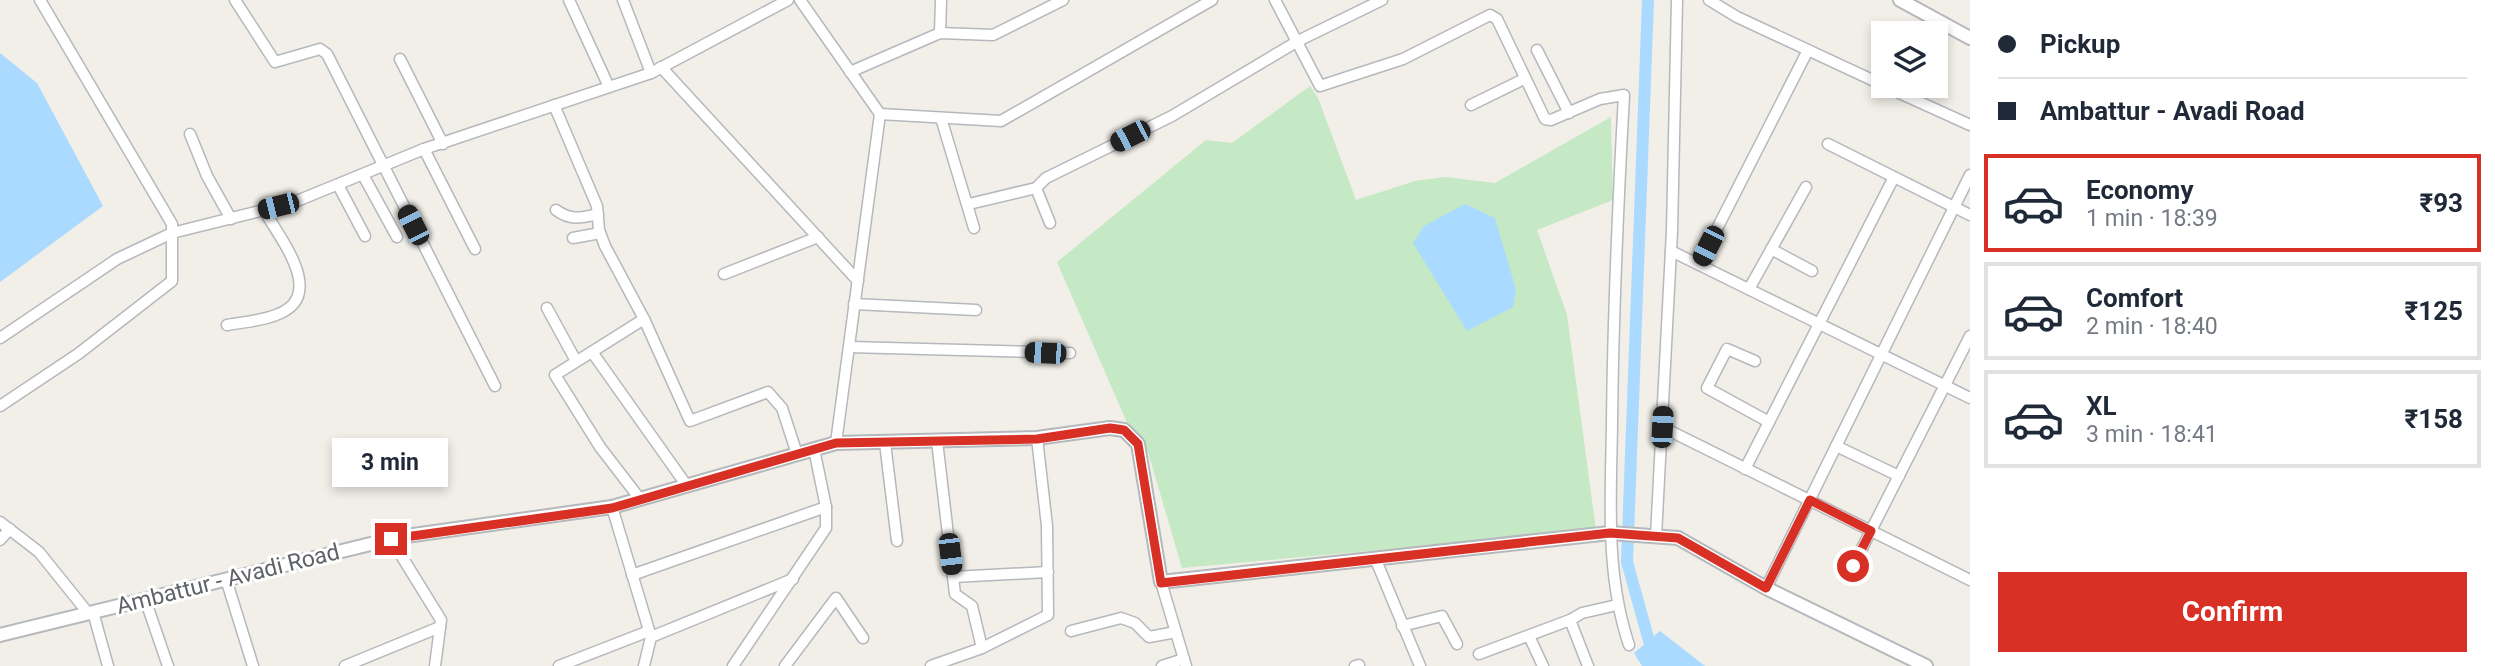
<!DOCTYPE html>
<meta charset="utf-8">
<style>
:root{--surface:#fff;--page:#f6f6f7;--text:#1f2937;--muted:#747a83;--line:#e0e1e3;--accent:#d93025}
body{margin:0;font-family:Roboto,sans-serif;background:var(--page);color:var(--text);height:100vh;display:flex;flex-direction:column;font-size:26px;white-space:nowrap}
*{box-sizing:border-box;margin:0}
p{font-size:23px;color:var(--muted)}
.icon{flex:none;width:38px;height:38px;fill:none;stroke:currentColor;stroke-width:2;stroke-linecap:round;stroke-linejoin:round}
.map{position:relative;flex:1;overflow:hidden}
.sheet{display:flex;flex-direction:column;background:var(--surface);width:525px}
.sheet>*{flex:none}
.hud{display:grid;align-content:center;height:154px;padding:0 28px;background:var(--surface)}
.controls{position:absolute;left:1871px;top:21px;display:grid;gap:14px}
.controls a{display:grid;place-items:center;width:77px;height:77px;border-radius:0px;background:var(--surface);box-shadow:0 4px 10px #0003;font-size:35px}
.end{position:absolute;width:32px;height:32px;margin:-16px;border:9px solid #d93025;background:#fff;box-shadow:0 0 0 4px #fff}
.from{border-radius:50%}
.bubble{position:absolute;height:49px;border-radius:0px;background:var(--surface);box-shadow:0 4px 10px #0003;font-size:23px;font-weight:700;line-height:49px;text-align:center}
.car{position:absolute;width:21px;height:42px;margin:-21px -10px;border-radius:9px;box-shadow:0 0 5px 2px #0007;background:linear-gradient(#222 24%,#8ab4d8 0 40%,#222 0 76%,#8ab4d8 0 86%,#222 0)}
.hud b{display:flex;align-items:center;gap:24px;height:66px;font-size:26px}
.hud b+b{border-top:2px solid var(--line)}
.hud i{width:18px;height:18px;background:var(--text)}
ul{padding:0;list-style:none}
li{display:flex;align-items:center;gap:21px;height:98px;margin:0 14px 10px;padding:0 14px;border:4px solid var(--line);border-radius:0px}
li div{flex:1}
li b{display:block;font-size:26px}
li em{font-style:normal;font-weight:700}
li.current{border-color:var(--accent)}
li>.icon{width:63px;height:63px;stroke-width:1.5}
.button{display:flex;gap:14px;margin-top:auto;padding:14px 28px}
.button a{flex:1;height:80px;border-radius:0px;background:var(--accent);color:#fff;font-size:28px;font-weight:700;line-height:80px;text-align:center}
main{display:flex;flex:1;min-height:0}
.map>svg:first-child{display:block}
</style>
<main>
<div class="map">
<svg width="1970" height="666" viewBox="0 0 1970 666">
<rect width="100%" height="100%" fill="#f1efe8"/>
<path fill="#c5e8c5" d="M 1310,86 L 1318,98 L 1356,200 L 1415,181 L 1445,177 L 1495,183 L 1611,117 L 1613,200 L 1537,230 L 1567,315 L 1596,530 L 1182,568 L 1148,452 L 1132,434 L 1057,262 L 1206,140 L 1232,143 Z"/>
<g fill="#aadaff">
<path d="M 0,53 L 37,83 L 103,206 L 0,282 Z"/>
<path d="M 1465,204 L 1495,218 L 1516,290 L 1513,307 L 1467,331 L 1413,243 L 1424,226 Z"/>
<path d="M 1660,631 L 1705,666 L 1642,666 L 1634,653 Z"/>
</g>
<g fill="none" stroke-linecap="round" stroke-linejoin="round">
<path stroke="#aadaff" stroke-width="12" d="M 1648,0 L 1627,562 L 1649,641"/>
<g stroke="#b5b8bc" stroke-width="13">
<g id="minor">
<path d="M 235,0 L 275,62 L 320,49 L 327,54 L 495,386"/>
<path d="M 569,0 L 609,87"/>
<path d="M 623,0 L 651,73"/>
<path d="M 800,0 L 880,114 L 836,443"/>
<path d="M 1275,0 L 1320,86 L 1403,59 L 1490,15 L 1497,19 L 1545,119 L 1551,120 L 1600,99 L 1624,95 C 1618,204 1613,314 1612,424 C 1611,498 1605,573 1629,645"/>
<path d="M 1709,0 L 1737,17 L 1883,85"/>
<path d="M 940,33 L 941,0"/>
<path d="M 1537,50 L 1569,113"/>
<path d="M 400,59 L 443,144"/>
<path d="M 661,67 L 858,281"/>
<path d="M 850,72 L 940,33 L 993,35 L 1063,0"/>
<path d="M 1884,86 L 1970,125"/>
<path d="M 554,105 L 597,206 L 599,230 L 605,246 L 644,319 L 690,421 L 768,392 L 782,408 L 797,454"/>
<path d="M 1471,105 L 1524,79"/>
<path d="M 880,114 L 1001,121 L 1212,0"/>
<path d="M 941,118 L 974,228"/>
<path d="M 190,134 L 207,176 L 231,219"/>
<path d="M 1828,144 L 1970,215"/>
<path d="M 424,149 L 475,249"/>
<path d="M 363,175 L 397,237"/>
<path d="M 338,185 L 365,236"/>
<path d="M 1036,188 L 1050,223"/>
<path d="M 969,204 L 1036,188 L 1046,178 L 1172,116 L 1298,41 L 1382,0"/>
<path d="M 556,210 C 571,221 581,218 598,214"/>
<path d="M 573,238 L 600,233"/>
<path d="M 1771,249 L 1812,271"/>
<path d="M 1671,251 L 1970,398"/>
<path d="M 1699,264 L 1808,50"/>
<path d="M 724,274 L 818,237"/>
<path d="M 1749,289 L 1806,187"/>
<path d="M 854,304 L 976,310"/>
<path d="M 547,308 L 576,361"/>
<path d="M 227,325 C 243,322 261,321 276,315 C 328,296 280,239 264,210"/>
<path d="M 0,338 L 117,259 L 172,233 L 292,203 L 424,149 L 651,73 L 788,0"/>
<path d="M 849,347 L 1070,353"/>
<path d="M 592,352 L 687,486"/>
<path d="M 1755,361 L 1727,349 L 1707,388 L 1769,422"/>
<path d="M 0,406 L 78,354 L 172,281 L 172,224 L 40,0"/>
<path d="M 1662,427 L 1970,580"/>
<path d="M 937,441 L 955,594 L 972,606 L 982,648"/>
<path d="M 885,443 L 897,541"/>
<path d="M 1836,446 L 1899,476"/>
<path d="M 1745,469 L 1893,179"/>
<path d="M 640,499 L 600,447 L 555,375 L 644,319"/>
<path d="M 612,507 L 651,637 L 793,579"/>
<path d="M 0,522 L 39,552 L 88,613"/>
<path d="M 1656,536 L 1672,231 L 1677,0"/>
<path d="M 391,539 L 441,620 L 435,666"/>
<path d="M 0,540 L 10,529"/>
<path d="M 1375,558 L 1420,666"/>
<path d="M 1853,566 L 1970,336"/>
<path d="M 632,575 L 826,507 L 814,449"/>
<path d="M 953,577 L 1048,572"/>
<path d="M 226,579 L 253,666"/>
<path d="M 1161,582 L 1186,666"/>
<path d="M 1766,588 L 1970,175"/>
<path d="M 145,599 L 168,666"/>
<path d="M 93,612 L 108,666"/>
<path d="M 1570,620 L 1588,666"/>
<path d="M 1402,626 L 1442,616 L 1457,644"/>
<path d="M 1071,631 L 1121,618 L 1135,623 L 1149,637 L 1176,632"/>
<path d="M 1529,636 L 1543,666"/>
<path d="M 1479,654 L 1570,620 L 1582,613 L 1617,605"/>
<path d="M 345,666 L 440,627"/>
<path d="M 559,666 L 649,631"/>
<path d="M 644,666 L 651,637"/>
<path d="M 733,666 L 826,528 L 826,507"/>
<path d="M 785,666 L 836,598 L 863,638"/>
<path d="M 931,666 L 982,648 L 1048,615 L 1047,526 L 1037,438"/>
<path d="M 1162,666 L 1184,659"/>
<path d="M 1355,666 L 1359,665"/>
</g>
</g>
<g stroke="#b5b8bc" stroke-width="16">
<g id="tertiary">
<path d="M 1900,0 L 1970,38"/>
<path d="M 0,635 L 399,537 L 612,507 L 836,443 L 1037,438 L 1110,428 L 1124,430 L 1138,444 L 1161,582 L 1610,533 L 1678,538 L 1766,588 L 1926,666"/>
</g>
</g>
<use href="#minor" stroke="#fff" stroke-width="10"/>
<use href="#tertiary" stroke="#fff" stroke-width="12"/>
</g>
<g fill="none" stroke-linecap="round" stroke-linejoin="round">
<path stroke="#d93025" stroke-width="9" d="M 391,539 L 612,508 L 836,443 L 1037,439 L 1110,428 L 1124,430 L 1138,444 L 1161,583 L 1610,533 L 1678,538 L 1766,588 L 1810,500 L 1871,531 L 1853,566"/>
</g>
<g text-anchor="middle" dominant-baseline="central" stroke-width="6" stroke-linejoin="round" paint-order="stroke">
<g font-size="23" fill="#5f6368" stroke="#fff">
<text transform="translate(228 579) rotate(-14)">Ambattur - Avadi Road</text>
</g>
</g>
</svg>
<div class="controls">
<a><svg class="icon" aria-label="layers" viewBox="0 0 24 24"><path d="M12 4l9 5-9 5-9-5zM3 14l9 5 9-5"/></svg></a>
</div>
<i class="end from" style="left:1853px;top:566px"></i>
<i class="end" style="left:391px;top:539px"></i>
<div class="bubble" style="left:332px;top:438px;width:116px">3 min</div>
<i class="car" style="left:1130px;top:136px;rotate:243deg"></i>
<i class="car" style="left:278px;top:206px;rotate:256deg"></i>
<i class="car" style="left:413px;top:225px;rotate:333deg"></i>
<i class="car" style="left:1708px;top:246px;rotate:207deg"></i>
<i class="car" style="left:1045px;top:353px;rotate:272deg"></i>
<i class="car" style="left:1662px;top:427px;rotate:3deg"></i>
<i class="car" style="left:950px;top:554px;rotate:173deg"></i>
</div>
<section class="sheet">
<div class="hud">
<b><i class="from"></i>Pickup</b>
<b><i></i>Ambattur - Avadi Road</b>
</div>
<ul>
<li class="current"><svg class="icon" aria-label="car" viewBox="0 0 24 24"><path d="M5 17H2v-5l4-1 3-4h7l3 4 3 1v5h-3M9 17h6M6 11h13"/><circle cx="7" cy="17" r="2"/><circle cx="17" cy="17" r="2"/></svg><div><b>Economy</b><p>1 min · 18:39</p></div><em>₹93</em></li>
<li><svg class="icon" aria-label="car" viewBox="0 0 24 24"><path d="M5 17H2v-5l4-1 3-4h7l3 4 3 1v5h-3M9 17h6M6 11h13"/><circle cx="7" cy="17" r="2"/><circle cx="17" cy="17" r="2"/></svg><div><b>Comfort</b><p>2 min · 18:40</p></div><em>₹125</em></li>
<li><svg class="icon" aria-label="car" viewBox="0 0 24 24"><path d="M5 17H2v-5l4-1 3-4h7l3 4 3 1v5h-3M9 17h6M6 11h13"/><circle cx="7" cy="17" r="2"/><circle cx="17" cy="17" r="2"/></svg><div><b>XL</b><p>3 min · 18:41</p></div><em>₹158</em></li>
</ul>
<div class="button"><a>Confirm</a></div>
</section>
</main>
